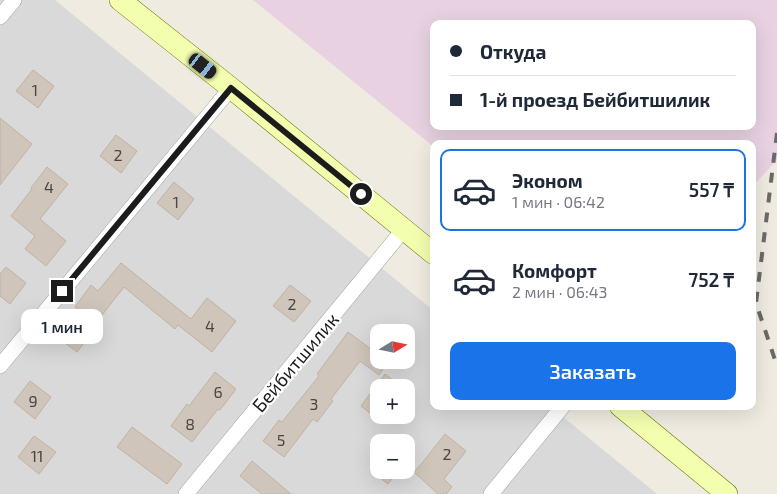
<!DOCTYPE html>
<html lang="ru">
<meta charset="utf-8">
<style>
:root{--surface:#fff;--page:#f2f2f3;--text:#1f2937;--muted:#747a83;--line:#e0e1e3;--accent:#1a73e8}
body{margin:0;font-family:"Exo 2",sans-serif;background:var(--page);color:var(--text);height:100vh;display:flex;flex-direction:column;font-size:19px;white-space:nowrap}
*{box-sizing:border-box;margin:0}
p{font-size:16px;color:var(--muted)}
.icon{flex:none;width:28px;height:28px;fill:none;stroke:currentColor;stroke-width:2;stroke-linecap:round;stroke-linejoin:round}
.map{position:relative;flex:1;overflow:hidden}
.side{position:absolute;left:430px;top:140px;width:326px;height:270px;display:flex;flex-direction:column;background:var(--surface);border-radius:10px;box-shadow:0 5px 20px #0002}
.side>*{flex:none}
.hud{position:absolute;left:430px;top:20px;width:326px;height:110px;border-radius:10px;box-shadow:0 5px 20px #0002;display:grid;align-content:center;height:110px;padding:0 20px;background:var(--surface)}
.needle{width:32px;rotate:80deg}
.fabs{position:absolute;left:370px;top:324px;display:grid;gap:10px}
.fabs a{display:grid;place-items:center;width:45px;height:45px;border-radius:10px;background:var(--surface);box-shadow:0 5px 20px #0002;font-size:25px}
.end{position:absolute;width:22px;height:22px;margin:-11px;border:6px solid #1c1c1c;background:#fff;box-shadow:0 0 0 2px #fff}
.from{border-radius:50%}
.bubble{position:absolute;height:35px;border-radius:10px;background:var(--surface);box-shadow:0 5px 20px #0002;font-size:16px;font-weight:600;line-height:35px;text-align:center}
.car{position:absolute;width:15px;height:30px;margin:-15px -8px;border-radius:6px;box-shadow:0 0 4px 1px #0007;background:linear-gradient(#222 24%,#8ab4d8 0 40%,#222 0 76%,#8ab4d8 0 86%,#222 0)}
.hud b{display:flex;align-items:center;gap:18px;height:48px;font-size:19px}
.hud b+b{border-top:1px solid var(--line)}
.hud i{width:12px;height:12px;background:var(--text)}
ul{padding:9px 0 0;list-style:none}
li{display:flex;align-items:center;gap:15px;height:82px;margin:0 10px 8px;padding:0 10px;border:2px solid transparent;border-radius:10px}
li div{flex:1}
li b{display:block;font-size:19px}
li em{font-style:normal;font-weight:600}
li.current{border-color:var(--accent)}
li>.icon{width:45px;height:45px;stroke-width:1.5}
.cta{display:flex;gap:10px;margin-top:auto;padding:10px 20px}
.cta a{flex:1;height:58px;border-radius:10px;background:var(--accent);color:#fff;font-size:20px;font-weight:600;line-height:58px;text-align:center}
.map>svg:first-child{display:block}
</style>
<div class="map">
<svg width="777" height="494" viewBox="0 0 777 494">
<rect width="100%" height="100%" fill="#efebe1"/>
<path fill="#dad9d9" fill-rule="evenodd" d="M 0,0 L 55,0 L 434,311 L 434,406 L 550,406 L 657,494 L 0,494 ZM 379,332 L 406,332 L 406,360 L 379,360 ZM 379,388 L 406,388 L 406,415 L 379,415 ZM 379,442 L 406,442 L 406,470 L 379,470 Z"/>
<path fill="#e8d2e2" fill-rule="evenodd" d="M 253,0 L 777,0 L 777,160 L 753,186 L 752,144 L 434,144 L 434,147 ZM 434,24 L 752,24 L 752,126 L 434,126 Z"/>
<g fill="#cfc5ba" stroke="#c1b2a2">
<path d="M 33,70 L 54,86 L 38,108 L 16,91 Z"/>
<path d="M 0,118 L 32,144 L 0,185 Z"/>
<path d="M 116,135 L 137,151 L 121,173 L 100,156 Z"/>
<path d="M 47,167 L 68,184 L 40,219 L 66,241 L 46,266 L 25,249 L 35,236 L 11,216 L 32,189 L 31,188 Z"/>
<path d="M 174,182 L 194,199 L 178,220 L 157,203 Z"/>
<path d="M 121,263 L 191,319 L 207,298 L 236,321 L 212,352 L 178,325 L 175,329 L 124,287 L 91,329 L 93,331 L 77,352 L 56,336 L 77,308 L 75,307 L 91,285 L 98,291 Z"/>
<path d="M 6,267 L 26,283 L 10,304 L 0,296 L 0,274 Z"/>
<path d="M 290,285 L 311,301 L 294,322 L 273,306 Z"/>
<path d="M 348,332 L 379,355 L 379,360 L 385,360 L 388,362 L 379,375 L 360,361 L 331,399 L 333,401 L 317,422 L 313,419 L 284,457 L 263,441 L 279,420 L 282,422 L 319,376 L 317,374 Z"/>
<path d="M 215,372 L 236,389 L 220,410 L 218,409 L 192,442 L 171,426 L 187,404 L 189,406 Z"/>
<path d="M 385,374 L 403,388 L 379,388 L 379,420 L 361,406 Z"/>
<path d="M 30,381 L 51,397 L 35,419 L 14,402 Z"/>
<path d="M 132,427 L 182,464 L 167,484 L 117,447 Z"/>
<path d="M 445,434 L 466,451 L 444,479 L 452,487 L 446,494 L 438,494 L 414,472 L 423,462 Z"/>
<path d="M 34,436 L 56,452 L 39,474 L 18,457 Z"/>
<path d="M 252,461 L 291,494 L 262,494 L 240,476 Z"/>
<path d="M 370,470 L 399,470 L 388,484 Z"/>
</g>
<g fill="none" stroke-linecap="round" stroke-linejoin="round">
<g stroke="#a3a3a3" stroke-width="16">
<g id="street">
<path d="M 0,17 L 14,0"/>
<path d="M 0,366 L 231,88"/>
<path d="M 186,494 L 404,229"/>
<path d="M 491,494 L 563,406"/>
</g>
</g>
<g stroke="#607600" stroke-width="22">
<g id="secondary">
<path d="M 120,0 L 231,88 L 434,254"/>
<path d="M 620,406 L 727,494"/>
</g>
</g>
<use href="#street" stroke="#fff" stroke-width="15"/>
<use href="#secondary" stroke="#f4feaf" stroke-width="21"/>
<path stroke="#6a6a6a" stroke-width="4" stroke-dasharray="10 10" stroke-linecap="butt" d="M 777,133 L 756,303 L 777,366"/>
</g>
<g fill="none" stroke-linecap="round" stroke-linejoin="round">
<path stroke="#1c1c1c" stroke-width="6" d="M 62,291 L 231,88 L 361,194"/>
</g>
<g text-anchor="middle" dominant-baseline="central" stroke-width="4.5" stroke-linejoin="round" paint-order="stroke">
<g font-size="16" fill="#494644">
<text x="35" y="89">1</text>
<text x="118" y="154">2</text>
<text x="49" y="186">4</text>
<text x="176" y="201">1</text>
<text x="292" y="303">2</text>
<text x="210" y="325">4</text>
<text x="218" y="391">6</text>
<text x="33" y="400">9</text>
<text x="314" y="403">3</text>
<text x="190" y="423">8</text>
<text x="281" y="439">5</text>
<text x="447" y="453">2</text>
<text x="37" y="455">11</text>
</g>
<g font-size="19" fill="#1c1c1c" stroke="#fff">
<text transform="translate(295 362) rotate(-50)">Бейбитшилик</text>
</g>
</g>
</svg>
<div class="fabs">
<a><svg class="needle" viewBox="-14 -14 28 28"><path d="M0-13l5 13h-10z" fill="#e53935"/><path d="M0 13l5-13h-10z" fill="#747a83"/></svg></a>
<a>+</a>
<a>−</a>
</div>
<i class="end from" style="left:361px;top:194px"></i>
<i class="end" style="left:62px;top:291px"></i>
<div class="bubble" style="left:21px;top:309px;width:82px">1 мин</div>
<i class="car" style="left:203px;top:66px;rotate:128deg"></i>
<div class="hud">
<b><i class="from"></i>Откуда</b>
<b><i></i>1-й проезд Бейбитшилик</b>
</div>
<section class="side">
<ul>
<li class="current"><svg class="icon" aria-label="car" viewBox="0 0 24 24"><path d="M5 17H2v-5l4-1 3-4h7l3 4 3 1v5h-3M9 17h6M6 11h13"/><circle cx="7" cy="17" r="2"/><circle cx="17" cy="17" r="2"/></svg><div><b>Эконом</b><p>1 мин · 06:42</p></div><em>557 ₸</em></li>
<li><svg class="icon" aria-label="car" viewBox="0 0 24 24"><path d="M5 17H2v-5l4-1 3-4h7l3 4 3 1v5h-3M9 17h6M6 11h13"/><circle cx="7" cy="17" r="2"/><circle cx="17" cy="17" r="2"/></svg><div><b>Комфорт</b><p>2 мин · 06:43</p></div><em>752 ₸</em></li>
</ul>
<div class="cta"><a>Заказать</a></div>
</section>
</div>
